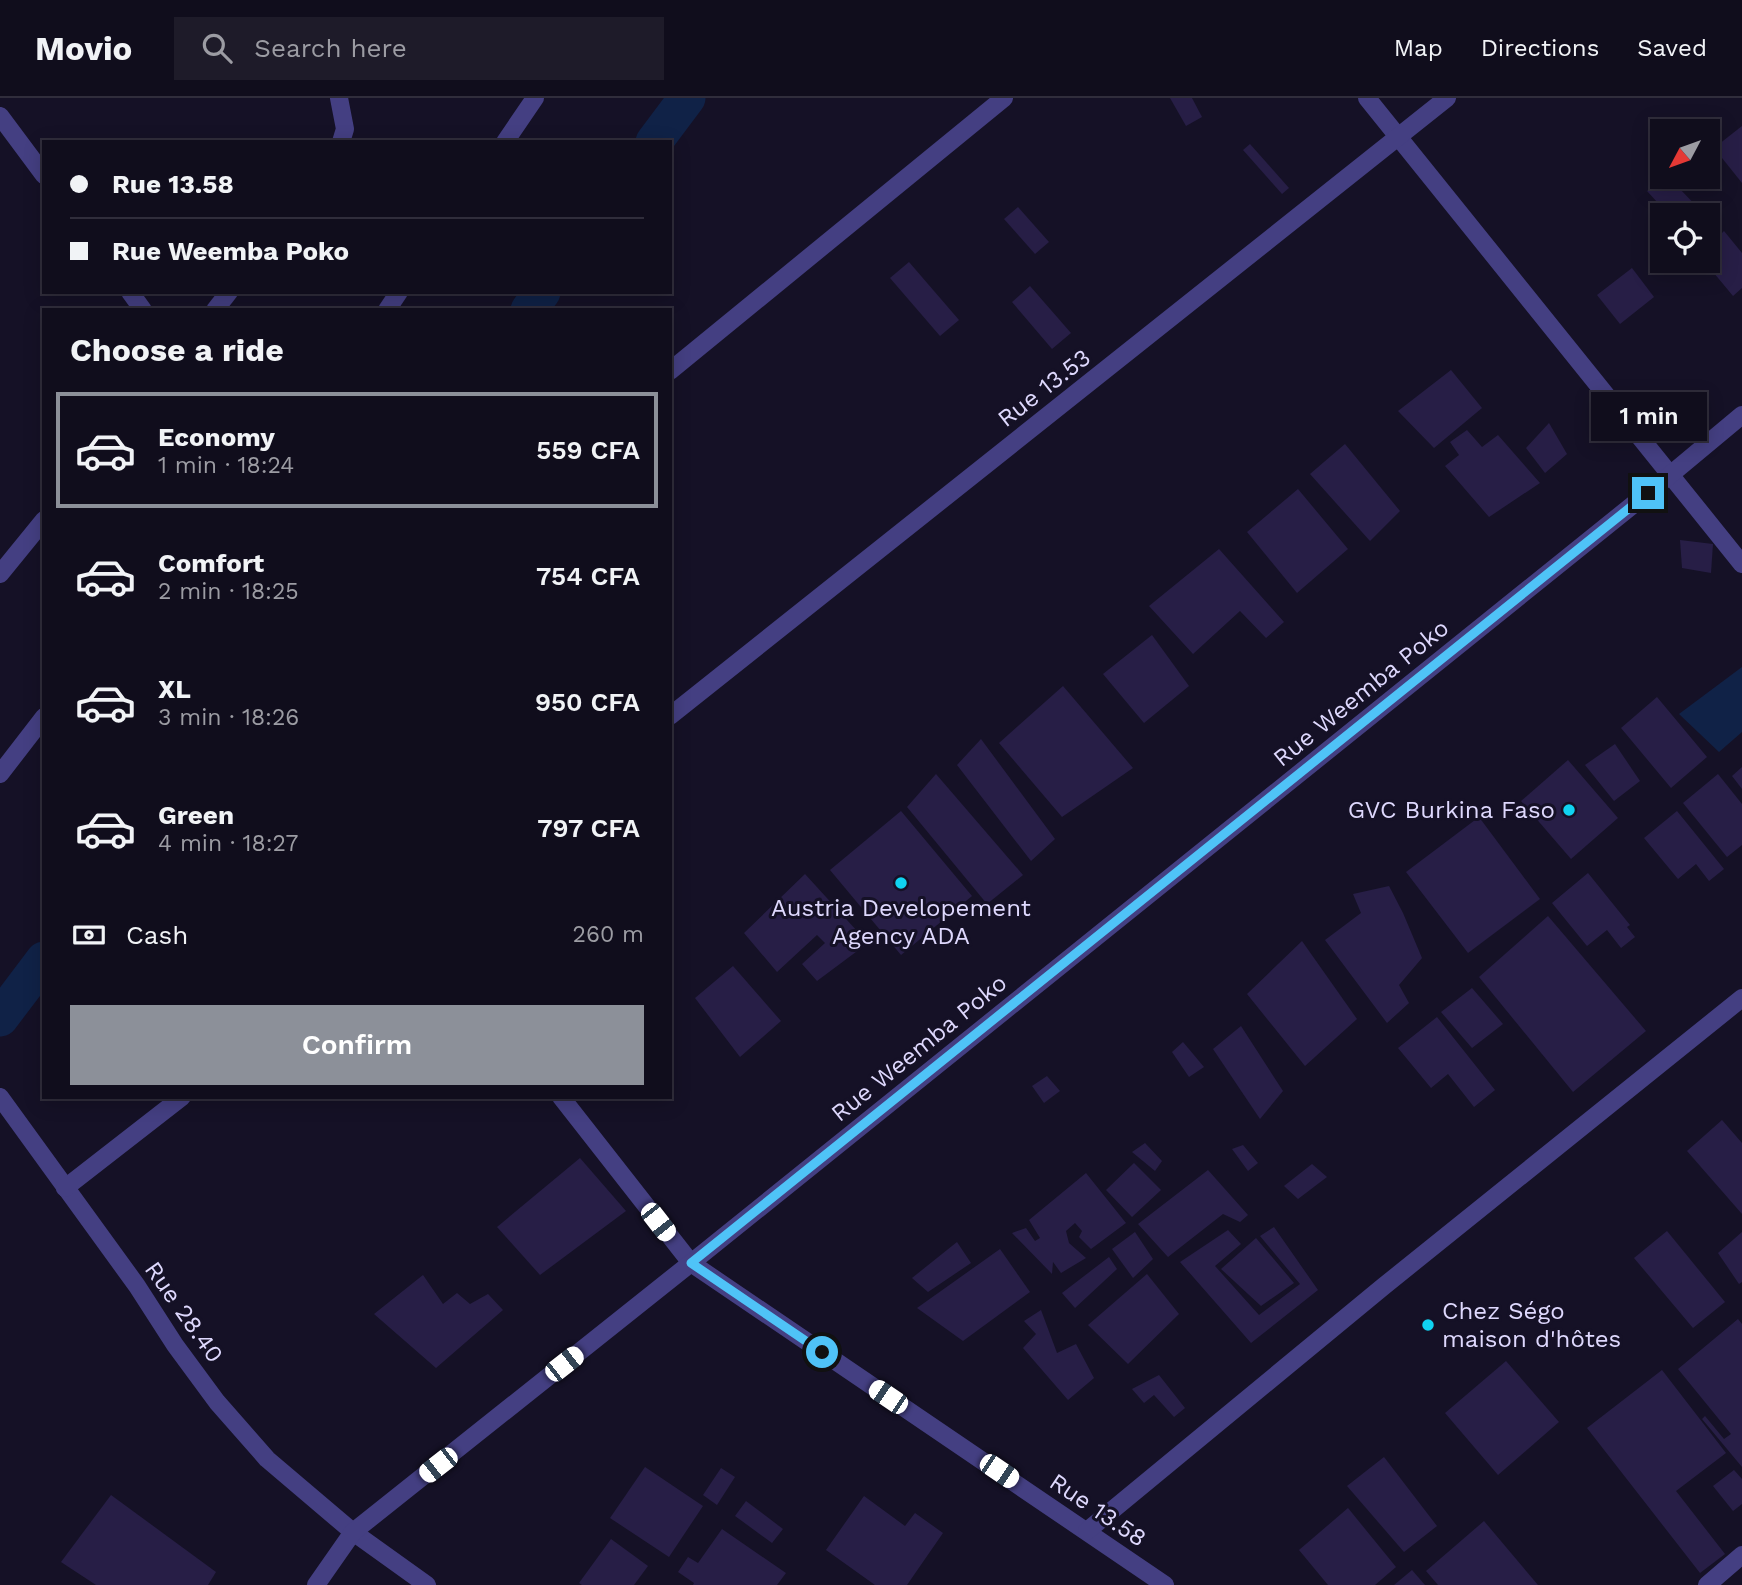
<!DOCTYPE html>
<meta charset="utf-8">
<style>
:root{--surface:#100d1c;--page:#1e1b29;--text:#f1f3f6;--muted:#9c9ca3;--line:#302d3b;--accent:#8c9099}
body{margin:0;font-family:"Work Sans",sans-serif;background:var(--page);color:var(--text);height:100vh;display:flex;flex-direction:column;font-size:26px;white-space:nowrap}
*{box-sizing:border-box;margin:0}
p{font-size:23px;color:var(--muted)}
.icon{flex:none;width:38px;height:38px;fill:none;stroke:currentColor;stroke-width:2;stroke-linecap:round;stroke-linejoin:round}
.map{position:relative;flex:1;overflow:hidden}
.side{position:absolute;left:42px;top:210px;width:630px;height:791px;display:flex;flex-direction:column;background:var(--surface);border-radius:0px;box-shadow:0 4px 18px #0003,0 0 0 2px var(--line)}
.side>*{flex:none}
.guide{position:absolute;left:42px;top:42px;width:630px;height:154px;border-radius:0px;box-shadow:0 4px 18px #0003,0 0 0 2px var(--line);display:grid;align-content:center;height:154px;padding:0 28px;background:var(--surface)}
.needle{width:46px;rotate:229deg}
.buttons{position:absolute;left:1650px;top:21px;display:grid;gap:14px}
.buttons a{display:grid;place-items:center;width:70px;height:70px;border-radius:0px;background:var(--surface);box-shadow:0 4px 18px #0003,0 0 0 2px var(--line);font-size:35px}
.end{position:absolute;width:32px;height:32px;margin:-16px;border:9px solid #4fc3f7;background:#111;box-shadow:0 0 0 4px #111}
.from{border-radius:50%}
.bubble{position:absolute;height:49px;border-radius:0px;background:var(--surface);box-shadow:0 4px 18px #0003,0 0 0 2px var(--line);font-size:23px;font-weight:600;line-height:49px;text-align:center}
.car{position:absolute;width:21px;height:42px;margin:-21px -10px;border-radius:9px;box-shadow:0 0 5px 2px #0007;background:linear-gradient(#fff 24%,#345 0 40%,#fff 0 76%,#345 0 86%,#fff 0)}
.guide b{display:flex;align-items:center;gap:24px;height:66px;font-size:26px}
.guide b+b{border-top:2px solid var(--line)}
.guide i{width:18px;height:18px;background:var(--text)}
ul{padding:0;list-style:none}
li{display:flex;align-items:center;gap:21px;height:116px;margin:0 14px 10px;padding:0 14px;border:4px solid transparent;border-radius:0px}
li div{flex:1}
li b{display:block;font-size:26px}
li em{font-style:normal;font-weight:600}
li.selected{border-color:var(--accent)}
li>.icon{width:63px;height:63px;stroke-width:1.5}
h2{padding:0 28px;font-size:32px;line-height:84px}
.pay{display:flex;align-items:center;gap:18px;height:77px;padding:0 28px;font-size:26px}
.pay p{margin-inline-start:auto}
.cta{display:flex;gap:14px;margin-top:auto;padding:14px 28px}
.cta a{flex:1;height:80px;border-radius:0px;background:var(--accent);color:#fff;font-size:28px;font-weight:600;line-height:80px;text-align:center}
header{display:flex;align-items:center;gap:42px;box-sizing:border-box;height:98px;padding:0 35px;background:var(--surface);border-bottom:2px solid var(--line)}
header strong{font-size:33px}
nav{display:flex;gap:38px;margin-inline-start:auto;font-size:24px}
.search{width:490px;height:63px;background:var(--page);display:flex;align-items:center;gap:18px;box-sizing:border-box;padding:0 24px;border-radius:0px;color:var(--muted);font-size:26px}
.map>svg:first-child{display:block}
</style>
<header>
<strong>Movio</strong>
<div class="search"><svg class="icon" aria-label="search" viewBox="0 0 24 24"><circle cx="10" cy="10" r="6"/><path d="M15 15l6 6"/></svg>Search here</div>
<nav><a>Map</a><a>Directions</a><a>Saved</a></nav>
</header>
<div class="map">
<svg width="1742" height="1487" viewBox="0 0 1742 1487">
<rect width="100%" height="100%" fill="#151126"/>
<path fill="#102247" d="M 1742,569 L 1742,634 L 1719,654 L 1679,616 Z"/>
<g fill="none" stroke-linecap="round" stroke-linejoin="round">
<g stroke="#102247" stroke-width="37">
<path d="M 654,44 L 687,0"/>
<path d="M 529,212 L 542,194"/>
<path d="M 0,920 L 44,862"/>
</g>
</g>
<g fill="#271e46">
<path d="M 1170,0 L 1192,0 L 1202,19 L 1186,28 Z"/>
<path d="M 1742,28 L 1742,85 L 1714,50 Z"/>
<path d="M 1250,46 L 1289,90 L 1282,96 L 1243,52 Z"/>
<path d="M 1667,79 L 1681,79 L 1683,81 L 1677,88 L 1705,117 L 1669,117 L 1647,93 Z"/>
<path d="M 1018,109 L 1049,144 L 1035,156 L 1004,121 Z"/>
<path d="M 1708,121 L 1718,132 L 1708,140 Z"/>
<path d="M 1724,133 L 1742,155 L 1742,190 L 1733,198 L 1704,163 L 1708,163 L 1708,149 Z"/>
<path d="M 909,164 L 959,222 L 940,238 L 890,180 Z"/>
<path d="M 1632,170 L 1654,199 L 1620,226 L 1597,197 Z"/>
<path d="M 1030,188 L 1071,235 L 1052,251 L 1012,204 Z"/>
<path d="M 1451,272 L 1482,310 L 1434,350 L 1398,313 Z"/>
<path d="M 1549,325 L 1567,356 L 1545,375 L 1526,350 Z"/>
<path d="M 1467,332 L 1482,349 L 1498,337 L 1540,385 L 1489,419 L 1445,368 L 1459,357 L 1450,344 Z"/>
<path d="M 1345,346 L 1400,413 L 1370,443 L 1310,376 Z"/>
<path d="M 1298,391 L 1348,451 L 1297,495 L 1247,434 Z"/>
<path d="M 1680,442 L 1713,446 L 1711,475 L 1682,470 Z"/>
<path d="M 1219,451 L 1284,524 L 1266,540 L 1240,513 L 1193,556 L 1149,508 Z"/>
<path d="M 1152,537 L 1189,588 L 1144,625 L 1103,576 Z"/>
<path d="M 1063,588 L 1133,670 L 1062,719 L 999,645 Z"/>
<path d="M 1657,599 L 1707,659 L 1671,690 L 1621,630 Z"/>
<path d="M 981,641 L 1055,741 L 1031,763 L 957,667 Z"/>
<path d="M 1615,646 L 1640,683 L 1614,703 L 1585,667 Z"/>
<path d="M 1568,662 L 1618,720 L 1571,761 L 1521,703 Z"/>
<path d="M 1742,669 L 1742,691 L 1732,678 Z"/>
<path d="M 936,676 L 1023,777 L 987,806 L 907,709 Z"/>
<path d="M 1718,676 L 1742,706 L 1742,747 L 1727,759 L 1683,705 Z"/>
<path d="M 901,713 L 972,798 L 901,857 L 830,772 Z"/>
<path d="M 1677,713 L 1724,771 L 1709,783 L 1696,766 L 1678,781 L 1644,740 Z"/>
<path d="M 1479,719 L 1540,801 L 1468,855 L 1406,774 Z"/>
<path d="M 1588,775 L 1630,827 L 1627,829 L 1635,839 L 1621,850 L 1607,832 L 1587,848 L 1552,805 Z"/>
<path d="M 805,776 L 868,845 L 817,883 L 802,866 L 825,845 L 817,837 L 777,874 L 744,835 Z"/>
<path d="M 1389,788 L 1403,815 L 1422,860 L 1399,887 L 1409,905 L 1387,925 L 1325,842 L 1361,815 L 1353,796 Z"/>
<path d="M 1548,818 L 1646,933 L 1573,994 L 1479,879 Z"/>
<path d="M 1302,843 L 1357,921 L 1305,968 L 1247,896 Z"/>
<path d="M 733,868 L 781,923 L 740,959 L 695,900 Z"/>
<path d="M 1472,890 L 1503,926 L 1472,950 L 1441,914 Z"/>
<path d="M 1437,919 L 1495,992 L 1474,1009 L 1448,976 L 1431,990 L 1398,950 Z"/>
<path d="M 1241,928 L 1283,993 L 1260,1021 L 1213,951 Z"/>
<path d="M 1183,944 L 1204,969 L 1189,979 L 1172,954 Z"/>
<path d="M 1047,978 L 1060,993 L 1044,1005 L 1032,988 Z"/>
<path d="M 1722,1022 L 1742,1045 L 1742,1116 L 1687,1053 Z"/>
<path d="M 1145,1045 L 1162,1063 L 1155,1073 L 1132,1054 Z"/>
<path d="M 1243,1047 L 1258,1065 L 1248,1073 L 1232,1051 Z"/>
<path d="M 580,1060 L 626,1113 L 540,1177 L 497,1129 Z"/>
<path d="M 1134,1065 L 1161,1092 L 1132,1119 L 1106,1092 Z"/>
<path d="M 1312,1066 L 1327,1079 L 1298,1101 L 1284,1088 Z"/>
<path d="M 1208,1072 L 1248,1117 L 1240,1124 L 1223,1116 L 1168,1159 L 1138,1126 Z"/>
<path d="M 1086,1075 L 1126,1125 L 1091,1151 L 1079,1139 L 1082,1133 L 1075,1125 L 1066,1133 L 1069,1145 L 1086,1160 L 1061,1175 L 1053,1164 L 1052,1176 L 1012,1135 L 1026,1130 L 1035,1143 L 1040,1140 L 1029,1122 Z"/>
<path d="M 1274,1129 L 1318,1192 L 1251,1245 L 1180,1164 L 1228,1132 L 1241,1146 L 1215,1168 L 1259,1217 L 1300,1186 L 1260,1138 Z"/>
<path d="M 1667,1133 L 1725,1204 L 1693,1230 L 1634,1160 Z"/>
<path d="M 1135,1134 L 1153,1161 L 1133,1180 L 1112,1151 Z"/>
<path d="M 1742,1134 L 1742,1184 L 1739,1186 L 1718,1155 Z"/>
<path d="M 1256,1140 L 1294,1185 L 1261,1208 L 1221,1171 Z"/>
<path d="M 957,1144 L 971,1165 L 928,1194 L 912,1180 Z"/>
<path d="M 1000,1151 L 1030,1194 L 963,1243 L 917,1210 Z"/>
<path d="M 1109,1159 L 1117,1171 L 1075,1210 L 1062,1195 Z"/>
<path d="M 1147,1176 L 1179,1216 L 1128,1266 L 1088,1227 Z"/>
<path d="M 423,1177 L 443,1206 L 457,1195 L 470,1206 L 488,1196 L 503,1212 L 436,1270 L 374,1216 Z"/>
<path d="M 1041,1212 L 1057,1255 L 1076,1246 L 1094,1280 L 1068,1302 L 1023,1250 L 1036,1236 L 1024,1223 Z"/>
<path d="M 1738,1221 L 1742,1226 L 1742,1369 L 1702,1321 L 1705,1318 L 1724,1341 L 1731,1336 L 1678,1271 Z"/>
<path d="M 1506,1263 L 1559,1324 L 1498,1377 L 1445,1315 Z"/>
<path d="M 1662,1272 L 1726,1355 L 1676,1393 L 1725,1456 L 1700,1475 L 1587,1330 Z"/>
<path d="M 1159,1277 L 1185,1310 L 1174,1319 L 1154,1297 L 1144,1305 L 1132,1291 Z"/>
<path d="M 1384,1359 L 1437,1428 L 1404,1454 L 1347,1388 Z"/>
<path d="M 645,1369 L 703,1408 L 669,1459 L 610,1420 Z"/>
<path d="M 721,1370 L 735,1379 L 717,1407 L 703,1397 Z"/>
<path d="M 1734,1372 L 1742,1381 L 1742,1406 L 1733,1413 L 1713,1388 Z"/>
<path d="M 111,1397 L 216,1474 L 208,1487 L 96,1487 L 61,1464 Z"/>
<path d="M 864,1398 L 905,1428 L 915,1415 L 943,1435 L 907,1487 L 875,1487 L 826,1452 Z"/>
<path d="M 746,1403 L 783,1431 L 772,1445 L 735,1418 Z"/>
<path d="M 1348,1410 L 1396,1469 L 1375,1487 L 1328,1487 L 1299,1452 Z"/>
<path d="M 1484,1423 L 1538,1487 L 1438,1487 L 1426,1473 Z"/>
<path d="M 722,1431 L 786,1475 L 777,1487 L 693,1487 L 694,1485 L 678,1474 L 688,1459 L 698,1465 Z"/>
<path d="M 611,1441 L 648,1468 L 634,1487 L 582,1487 L 579,1485 Z"/>
<path d="M 1412,1472 L 1425,1487 L 1394,1487 Z"/>
</g>
<g fill="none" stroke-linecap="round" stroke-linejoin="round">
<g stroke="#443f82" stroke-width="18">
<path d="M 339,0 L 345,31 L 341,44"/>
<path d="M 1367,0 L 1742,466"/>
<path d="M 0,18 L 44,77"/>
<path d="M 505,44 L 535,0"/>
<path d="M 130,194 L 143,212"/>
<path d="M 215,212 L 229,194"/>
<path d="M 387,212 L 399,194"/>
<path d="M 670,273 L 1004,0"/>
<path d="M 0,476 L 44,422"/>
<path d="M 670,618 L 1447,0"/>
<path d="M 0,676 L 44,619"/>
<path d="M 0,999 L 137,1188 L 175,1247 L 217,1304 L 267,1361 L 353,1434 L 427,1487"/>
<path d="M 561,999 L 691,1165 L 1165,1487"/>
<path d="M 65,1090 L 182,999"/>
<path d="M 1087,1433 L 1384,1188 L 1742,900"/>
<path d="M 316,1487 L 353,1434 L 691,1165 L 1670,377 L 1742,317"/>
<path d="M 1707,1487 L 1742,1457"/>
</g>
</g>
<g fill="none" stroke-linecap="round" stroke-linejoin="round">
<path stroke="#4fc3f7" stroke-width="9" d="M 822,1254 L 691,1165 L 1648,395"/>
</g>
<g fill="#10d3f1" stroke="#151126" stroke-width="2.5">
<circle cx="1569" cy="712" r="7"/>
<circle cx="901" cy="785" r="7"/>
<circle cx="1428" cy="1227" r="7"/>
</g>
<g text-anchor="middle" dominant-baseline="central" stroke-width="6" stroke-linejoin="round" paint-order="stroke">
<g font-size="24" fill="#ded8fd" stroke="#151126">
<text transform="translate(1044 290) rotate(-38)">Rue 13.53</text>
<text transform="translate(1361 595) rotate(-39)">Rue Weemba Poko</text>
<text transform="translate(919 950) rotate(-39)">Rue Weemba Poko</text>
<text transform="translate(184 1214) rotate(55)">Rue 28.40</text>
<text transform="translate(1098 1412) rotate(34)">Rue 13.58</text>
</g>
<g font-size="24" fill="#ded8fd" stroke="#151126" text-anchor="end">
<text x="1555" y="712">GVC Burkina Faso</text>
<text x="901" y="810" text-anchor="middle">Austria Developement<tspan x="901" dy="28">Agency ADA</tspan></text>
<text x="1442" y="1213" text-anchor="start">Chez Ségo<tspan x="1442" dy="28">maison d'hôtes</tspan></text>
</g>
</g>
</svg>
<div class="buttons">
<a><svg class="needle" viewBox="-14 -14 28 28"><path d="M0-13l5 13h-10z" fill="#e53935"/><path d="M0 13l5-13h-10z" fill="#9c9ca3"/></svg></a>
<a><svg class="icon" aria-label="locate" viewBox="0 0 24 24"><circle cx="12" cy="12" r="6"/><path d="M12 2v4M12 18v4M2 12h4M18 12h4"/></svg></a>
</div>
<i class="end from" style="left:822px;top:1254px"></i>
<i class="end" style="left:1648px;top:395px"></i>
<div class="bubble" style="left:1591px;top:294px;width:116px">1 min</div>
<i class="car" style="left:658px;top:1124px;rotate:142deg"></i>
<i class="car" style="left:564px;top:1266px;rotate:52deg"></i>
<i class="car" style="left:888px;top:1299px;rotate:304deg"></i>
<i class="car" style="left:438px;top:1367px;rotate:232deg"></i>
<i class="car" style="left:999px;top:1373px;rotate:124deg"></i>
<div class="guide">
<b><i class="from"></i>Rue 13.58</b>
<b><i></i>Rue Weemba Poko</b>
</div>
<section class="side">
<h2>Choose a ride</h2>
<ul>
<li class="selected"><svg class="icon" aria-label="car" viewBox="0 0 24 24"><path d="M5 17H2v-5l4-1 3-4h7l3 4 3 1v5h-3M9 17h6M6 11h13"/><circle cx="7" cy="17" r="2"/><circle cx="17" cy="17" r="2"/></svg><div><b>Economy</b><p>1 min · 18:24</p></div><em>559 CFA</em></li>
<li><svg class="icon" aria-label="car" viewBox="0 0 24 24"><path d="M5 17H2v-5l4-1 3-4h7l3 4 3 1v5h-3M9 17h6M6 11h13"/><circle cx="7" cy="17" r="2"/><circle cx="17" cy="17" r="2"/></svg><div><b>Comfort</b><p>2 min · 18:25</p></div><em>754 CFA</em></li>
<li><svg class="icon" aria-label="car" viewBox="0 0 24 24"><path d="M5 17H2v-5l4-1 3-4h7l3 4 3 1v5h-3M9 17h6M6 11h13"/><circle cx="7" cy="17" r="2"/><circle cx="17" cy="17" r="2"/></svg><div><b>XL</b><p>3 min · 18:26</p></div><em>950 CFA</em></li>
<li><svg class="icon" aria-label="car" viewBox="0 0 24 24"><path d="M5 17H2v-5l4-1 3-4h7l3 4 3 1v5h-3M9 17h6M6 11h13"/><circle cx="7" cy="17" r="2"/><circle cx="17" cy="17" r="2"/></svg><div><b>Green</b><p>4 min · 18:27</p></div><em>797 CFA</em></li>
</ul>
<div class="pay"><svg class="icon" aria-label="cash" viewBox="0 0 24 24"><path d="M3 7h18v10H3z"/><circle cx="12" cy="12" r="2"/></svg>Cash<p>260 m</p></div>
<div class="cta"><a>Confirm</a></div>
</section>
</div>
